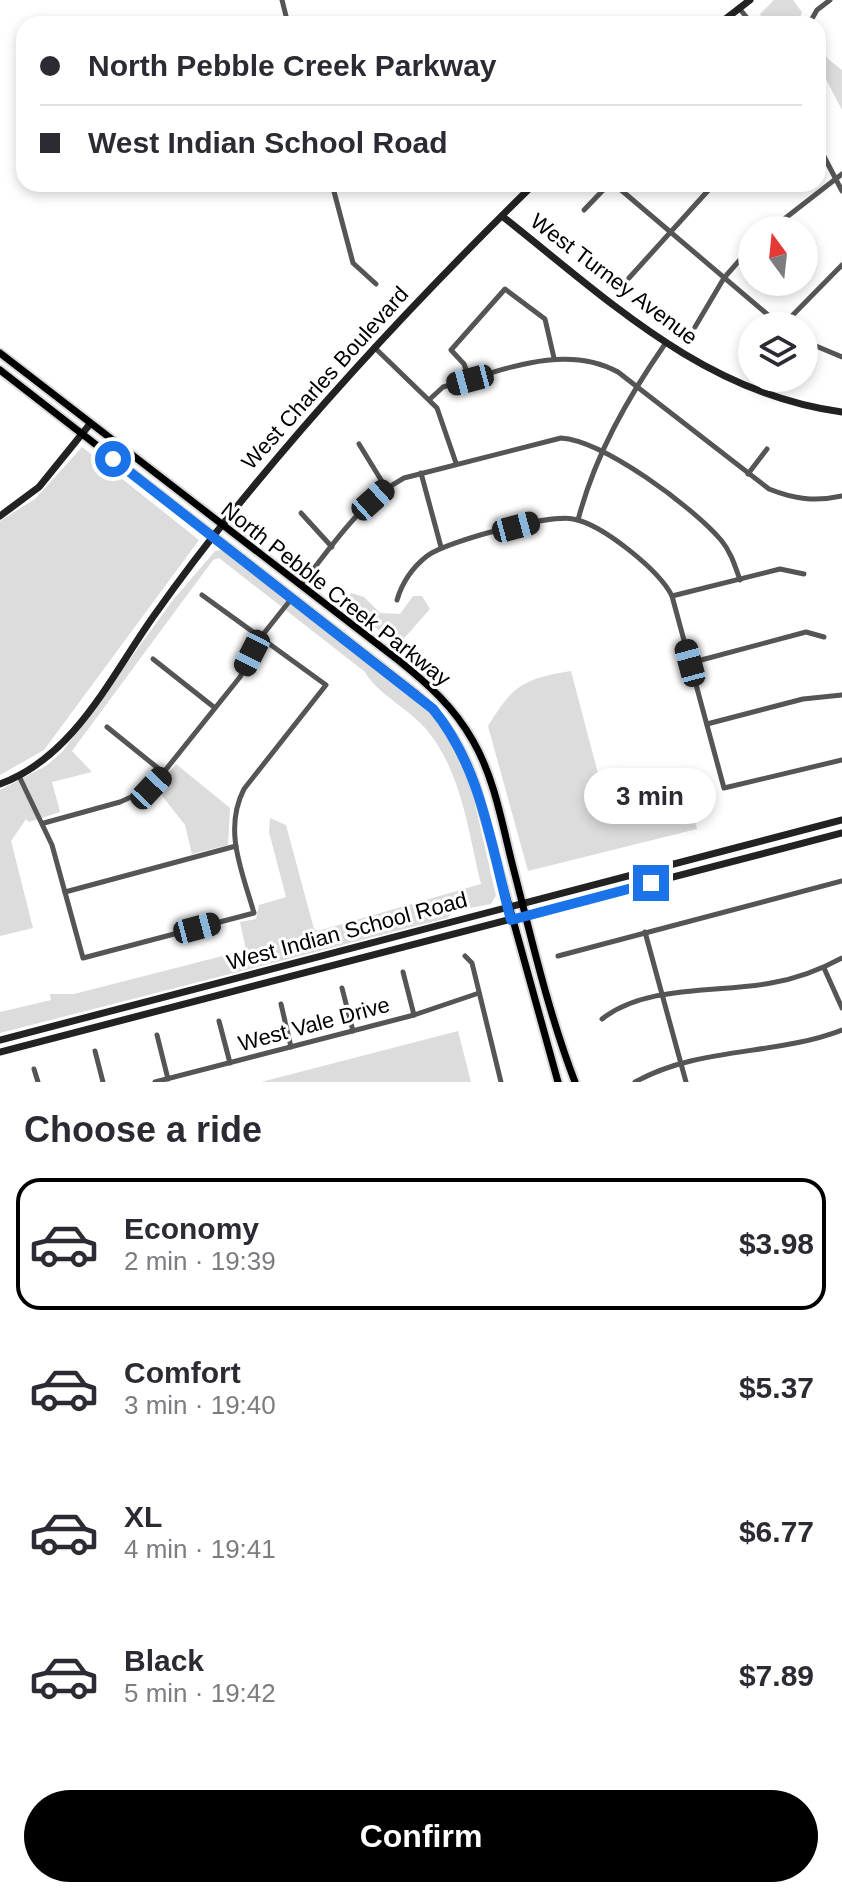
<!DOCTYPE html>
<meta charset="utf-8">
<style>
:root{--surface:#fff;--page:#f2f2f3;--text:#2b2b33;--muted:#7c7c81;--line:#e1e1e2;--accent:#000}
body{margin:0;font-family:Arial,sans-serif;background:var(--page);color:var(--text);height:100vh;display:flex;flex-direction:column;font-size:30px;white-space:nowrap}
*{box-sizing:border-box;margin:0}
p{font-size:26px;color:var(--muted)}
.icon{flex:none;width:44px;height:44px;fill:none;stroke:currentColor;stroke-width:2;stroke-linecap:round;stroke-linejoin:round}
.map{position:relative;height:1082px;overflow:hidden}
.panel{display:flex;flex-direction:column;background:var(--surface);flex:1}
.panel>*{flex:none}
.top-card{position:absolute;left:16px;top:16px;width:810px;height:176px;border-radius:24px;box-shadow:0 4px 12px #0003;display:grid;align-content:center;height:176px;padding:0 24px;background:var(--surface)}
.needle{width:52px;rotate:345deg}
.tools{position:absolute;left:738px;top:216px;display:grid;gap:16px}
.tools a{display:grid;place-items:center;width:80px;height:80px;border-radius:50%;background:var(--surface);box-shadow:0 4px 12px #0003;font-size:40px}
.end{position:absolute;width:36px;height:36px;margin:-18px;border:10px solid #1a73e8;background:#fff;box-shadow:0 0 0 4px #fff}
.from{border-radius:50%}
.bubble{position:absolute;height:56px;border-radius:28px;background:var(--surface);box-shadow:0 4px 12px #0003;font-size:26px;font-weight:700;line-height:56px;text-align:center}
.car{position:absolute;width:24px;height:48px;margin:-24px -12px;border-radius:10px;box-shadow:0 0 6px 2px #0007;background:linear-gradient(#222 24%,#8ab4d8 0 40%,#222 0 76%,#8ab4d8 0 86%,#222 0)}
.top-card b{display:flex;align-items:center;gap:28px;height:76px;font-size:30px}
.top-card b+b{border-top:2px solid var(--line)}
.top-card i{width:20px;height:20px;background:var(--text)}
ul{padding:0;list-style:none}
li{display:flex;align-items:center;gap:24px;height:132px;margin:0 16px 12px;padding:0 8px;border:4px solid transparent;border-radius:24px}
li div{flex:1}
li b{display:block;font-size:30px}
li em{font-style:normal;font-weight:700}
li.on{border-color:var(--accent)}
li>.icon{width:72px;height:72px;stroke-width:1.5}
h2{padding:0 24px;font-size:36px;line-height:96px}
.action{display:flex;gap:16px;margin-top:auto;padding:16px 24px}
.action a{flex:1;height:92px;border-radius:48px;background:var(--accent);color:#fff;font-size:32px;font-weight:700;line-height:92px;text-align:center}
.map>svg:first-child{display:block}
</style>
<div class="map">
<svg width="842" height="1082" viewBox="0 0 842 1082">
<rect width="100%" height="100%" fill="#fff"/>
<g fill="#dcdcdc">
<path d="M 774,0 L 793,0 L 802,12 L 798,24 L 766,24 L 760,14 Z"/>
<path d="M 818,42 L 828,59 L 842,70 L 842,110 L 818,64 Z"/>
<path d="M 82,447 L 199,540 L 44,750 L 0,775 L 0,521 L 35,499 Z"/>
<path d="M 222,550 L 398,685 L 440,724 L 455,746 L 470,782 L 496,896 L 491,904 L 454,911 L 447,918 L 0,1033 L 0,1012 L 51,1000 L 50,994 L 74,994 L 246,950 L 240,922 L 256,919 L 259,905 L 286,897 L 269,832 L 270,818 L 286,825 L 314,929 L 318,931 L 481,884 C 468,831 462,772 426,729 C 408,708 376,693 365,672 L 219,558 L 213,560 L 72,751 L 92,772 L 52,782 L 60,812 L 29,822 L 26,819 L 11,841 L 33,928 L 0,936 L 0,790 L 46,766 L 62,752 L 173,600 L 215,551 Z"/>
<path d="M 351,593 L 364,597 L 380,613 L 400,614 L 413,596 L 422,596 L 430,609 L 400,643 L 385,636 L 346,601 Z"/>
<path d="M 571,671 L 600,781 L 618,789 L 681,772 L 697,829 L 528,871 L 488,726 C 513,685 523,679 571,671 Z"/>
<path d="M 176,764 L 230,808 L 228,845 L 192,854 L 185,825 L 156,788 Z"/>
<path d="M 458,1031 L 471,1082 L 261,1082 Z"/>
</g>
<g fill="none" stroke-linecap="round" stroke-linejoin="round">
<g stroke="#dbdbdb" stroke-width="11">
<g id="primary">
<path d="M 0,353 L 398,660 C 428,684 454,707 473,741 C 494,777 502,823 512,863 C 531,936 548,1012 575,1082"/>
<path d="M 0,370 L 415,693 C 444,718 463,748 475,783 L 558,1082"/>
</g>
</g>
<g stroke="#555" stroke-width="5">
<path d="M 282,0 L 288,24"/>
<path d="M 739,8 L 752,24"/>
<path d="M 809,24 L 817,10 L 830,0"/>
<path d="M 818,145 L 842,191"/>
<path d="M 332,184 L 353,263 L 376,284"/>
<path d="M 614,184 L 781,326"/>
<path d="M 584,210 L 609,184"/>
<path d="M 770,230 L 842,174"/>
<path d="M 629,278 L 714,184"/>
<path d="M 782,326 L 842,265"/>
<path d="M 695,327 L 724,278 L 752,246"/>
<path d="M 804,341 L 842,357"/>
<path d="M 374,347 L 437,408 L 456,463"/>
<path d="M 470,380 L 464,364 L 451,350 L 505,289 L 545,319 L 554,358"/>
<path d="M 430,399 L 443,387 C 499,372 563,342 618,372 L 769,489 C 794,499 815,502 842,496"/>
<path d="M 359,444 L 386,488"/>
<path d="M 421,473 L 441,547"/>
<path d="M 748,474 L 767,449"/>
<path d="M 301,513 L 332,547"/>
<path d="M 578,520 C 595,455 627,399 665,344"/>
<path d="M 301,585 C 332,546 360,502 404,478 L 561,438 C 604,441 693,507 721,540 C 731,552 735,566 740,580"/>
<path d="M 672,596 L 780,569 L 804,574"/>
<path d="M 397,600 C 402,583 413,567 427,556 C 447,541 549,514 573,519 C 602,524 659,570 672,596 L 724,788 L 842,760"/>
<path d="M 153,659 L 215,708"/>
<path d="M 690,663 L 806,632 L 824,637"/>
<path d="M 707,724 L 803,699 L 842,695"/>
<path d="M 107,727 L 164,773"/>
<path d="M 19,776 L 52,845 L 83,958 L 254,913 C 242,871 223,830 244,789 L 326,685 L 202,595"/>
<path d="M 44,823 L 120,802 L 151,788 L 240,677 L 261,637 L 292,598"/>
<path d="M 65,892 L 236,846"/>
<path d="M 645,932 L 686,1082"/>
<path d="M 465,956 L 472,963 L 501,1082"/>
<path d="M 558,956 L 842,881"/>
<path d="M 824,968 L 842,1008"/>
<path d="M 403,972 L 414,1015"/>
<path d="M 342,988 L 353,1031"/>
<path d="M 281,1004 L 291,1047"/>
<path d="M 602,1019 C 646,984 720,993 771,983 C 796,979 820,970 842,958"/>
<path d="M 219,1021 L 230,1063"/>
<path d="M 157,1035 L 168,1079"/>
<path d="M 95,1051 L 103,1082"/>
<path d="M 34,1069 L 38,1082"/>
<path d="M 155,1082 L 414,1015 L 479,993"/>
<path d="M 635,1082 C 700,1046 775,1056 842,1030"/>
</g>
<g stroke="#222" stroke-width="7">
<path d="M 719,24 L 750,0"/>
<path d="M 502,216 C 606,298 704,394 842,412"/>
<path d="M 0,516 L 39,487 L 90,424"/>
<path d="M 0,784 C 74,757 110,678 153,617 C 184,573 218,529 253,487 C 341,380 435,281 534,184"/>
<path d="M 0,1040 L 842,820"/>
<path d="M 0,1052 L 842,833"/>
</g>
<use href="#primary" stroke="#000" stroke-width="7"/>
</g>
<g fill="none" stroke-linecap="round" stroke-linejoin="round">
<path stroke="#1a73e8" stroke-width="10" d="M 113,459 L 433,709 C 482,769 491,847 511,920 L 651,883"/>
</g>
<g text-anchor="middle" dominant-baseline="central" stroke-width="6" stroke-linejoin="round" paint-order="stroke">
<g font-size="22" fill="#000" stroke="#fff">
<text transform="translate(614 279) rotate(37)">West Turney Avenue</text>
<text transform="translate(325 378) rotate(-48)">West Charles Boulevard</text>
<text transform="translate(336 594) rotate(38)">North Pebble Creek Parkway</text>
<text transform="translate(347 931) rotate(-15)">West Indian School Road</text>
<text transform="translate(314 1024) rotate(-15)">West Vale Drive</text>
</g>
</g>
</svg>
<div class="tools">
<a><svg class="needle" viewBox="-14 -14 28 28"><path d="M0-13l5 13h-10z" fill="#e53935"/><path d="M0 13l5-13h-10z" fill="#7c7c81"/></svg></a>
<a><svg class="icon" aria-label="layers" viewBox="0 0 24 24"><path d="M12 4l9 5-9 5-9-5zM3 14l9 5 9-5"/></svg></a>
</div>
<i class="end from" style="left:113px;top:459px"></i>
<i class="end" style="left:651px;top:883px"></i>
<div class="bubble" style="left:584px;top:768px;width:132px">3 min</div>
<i class="car" style="left:470px;top:380px;rotate:255deg"></i>
<i class="car" style="left:373px;top:500px;rotate:48deg"></i>
<i class="car" style="left:516px;top:527px;rotate:75deg"></i>
<i class="car" style="left:252px;top:653px;rotate:207deg"></i>
<i class="car" style="left:690px;top:663px;rotate:345deg"></i>
<i class="car" style="left:151px;top:788px;rotate:43deg"></i>
<i class="car" style="left:197px;top:928px;rotate:75deg"></i>
<div class="top-card">
<b><i class="from"></i>North Pebble Creek Parkway</b>
<b><i></i>West Indian School Road</b>
</div>
</div>
<section class="panel">
<h2>Choose a ride</h2>
<ul>
<li class="on"><svg class="icon" aria-label="car" viewBox="0 0 24 24"><path d="M5 17H2v-5l4-1 3-4h7l3 4 3 1v5h-3M9 17h6M6 11h13"/><circle cx="7" cy="17" r="2"/><circle cx="17" cy="17" r="2"/></svg><div><b>Economy</b><p>2 min · 19:39</p></div><em>$3.98</em></li>
<li><svg class="icon" aria-label="car" viewBox="0 0 24 24"><path d="M5 17H2v-5l4-1 3-4h7l3 4 3 1v5h-3M9 17h6M6 11h13"/><circle cx="7" cy="17" r="2"/><circle cx="17" cy="17" r="2"/></svg><div><b>Comfort</b><p>3 min · 19:40</p></div><em>$5.37</em></li>
<li><svg class="icon" aria-label="car" viewBox="0 0 24 24"><path d="M5 17H2v-5l4-1 3-4h7l3 4 3 1v5h-3M9 17h6M6 11h13"/><circle cx="7" cy="17" r="2"/><circle cx="17" cy="17" r="2"/></svg><div><b>XL</b><p>4 min · 19:41</p></div><em>$6.77</em></li>
<li><svg class="icon" aria-label="car" viewBox="0 0 24 24"><path d="M5 17H2v-5l4-1 3-4h7l3 4 3 1v5h-3M9 17h6M6 11h13"/><circle cx="7" cy="17" r="2"/><circle cx="17" cy="17" r="2"/></svg><div><b>Black</b><p>5 min · 19:42</p></div><em>$7.89</em></li>
</ul>
<div class="action"><a>Confirm</a></div>
</section>
